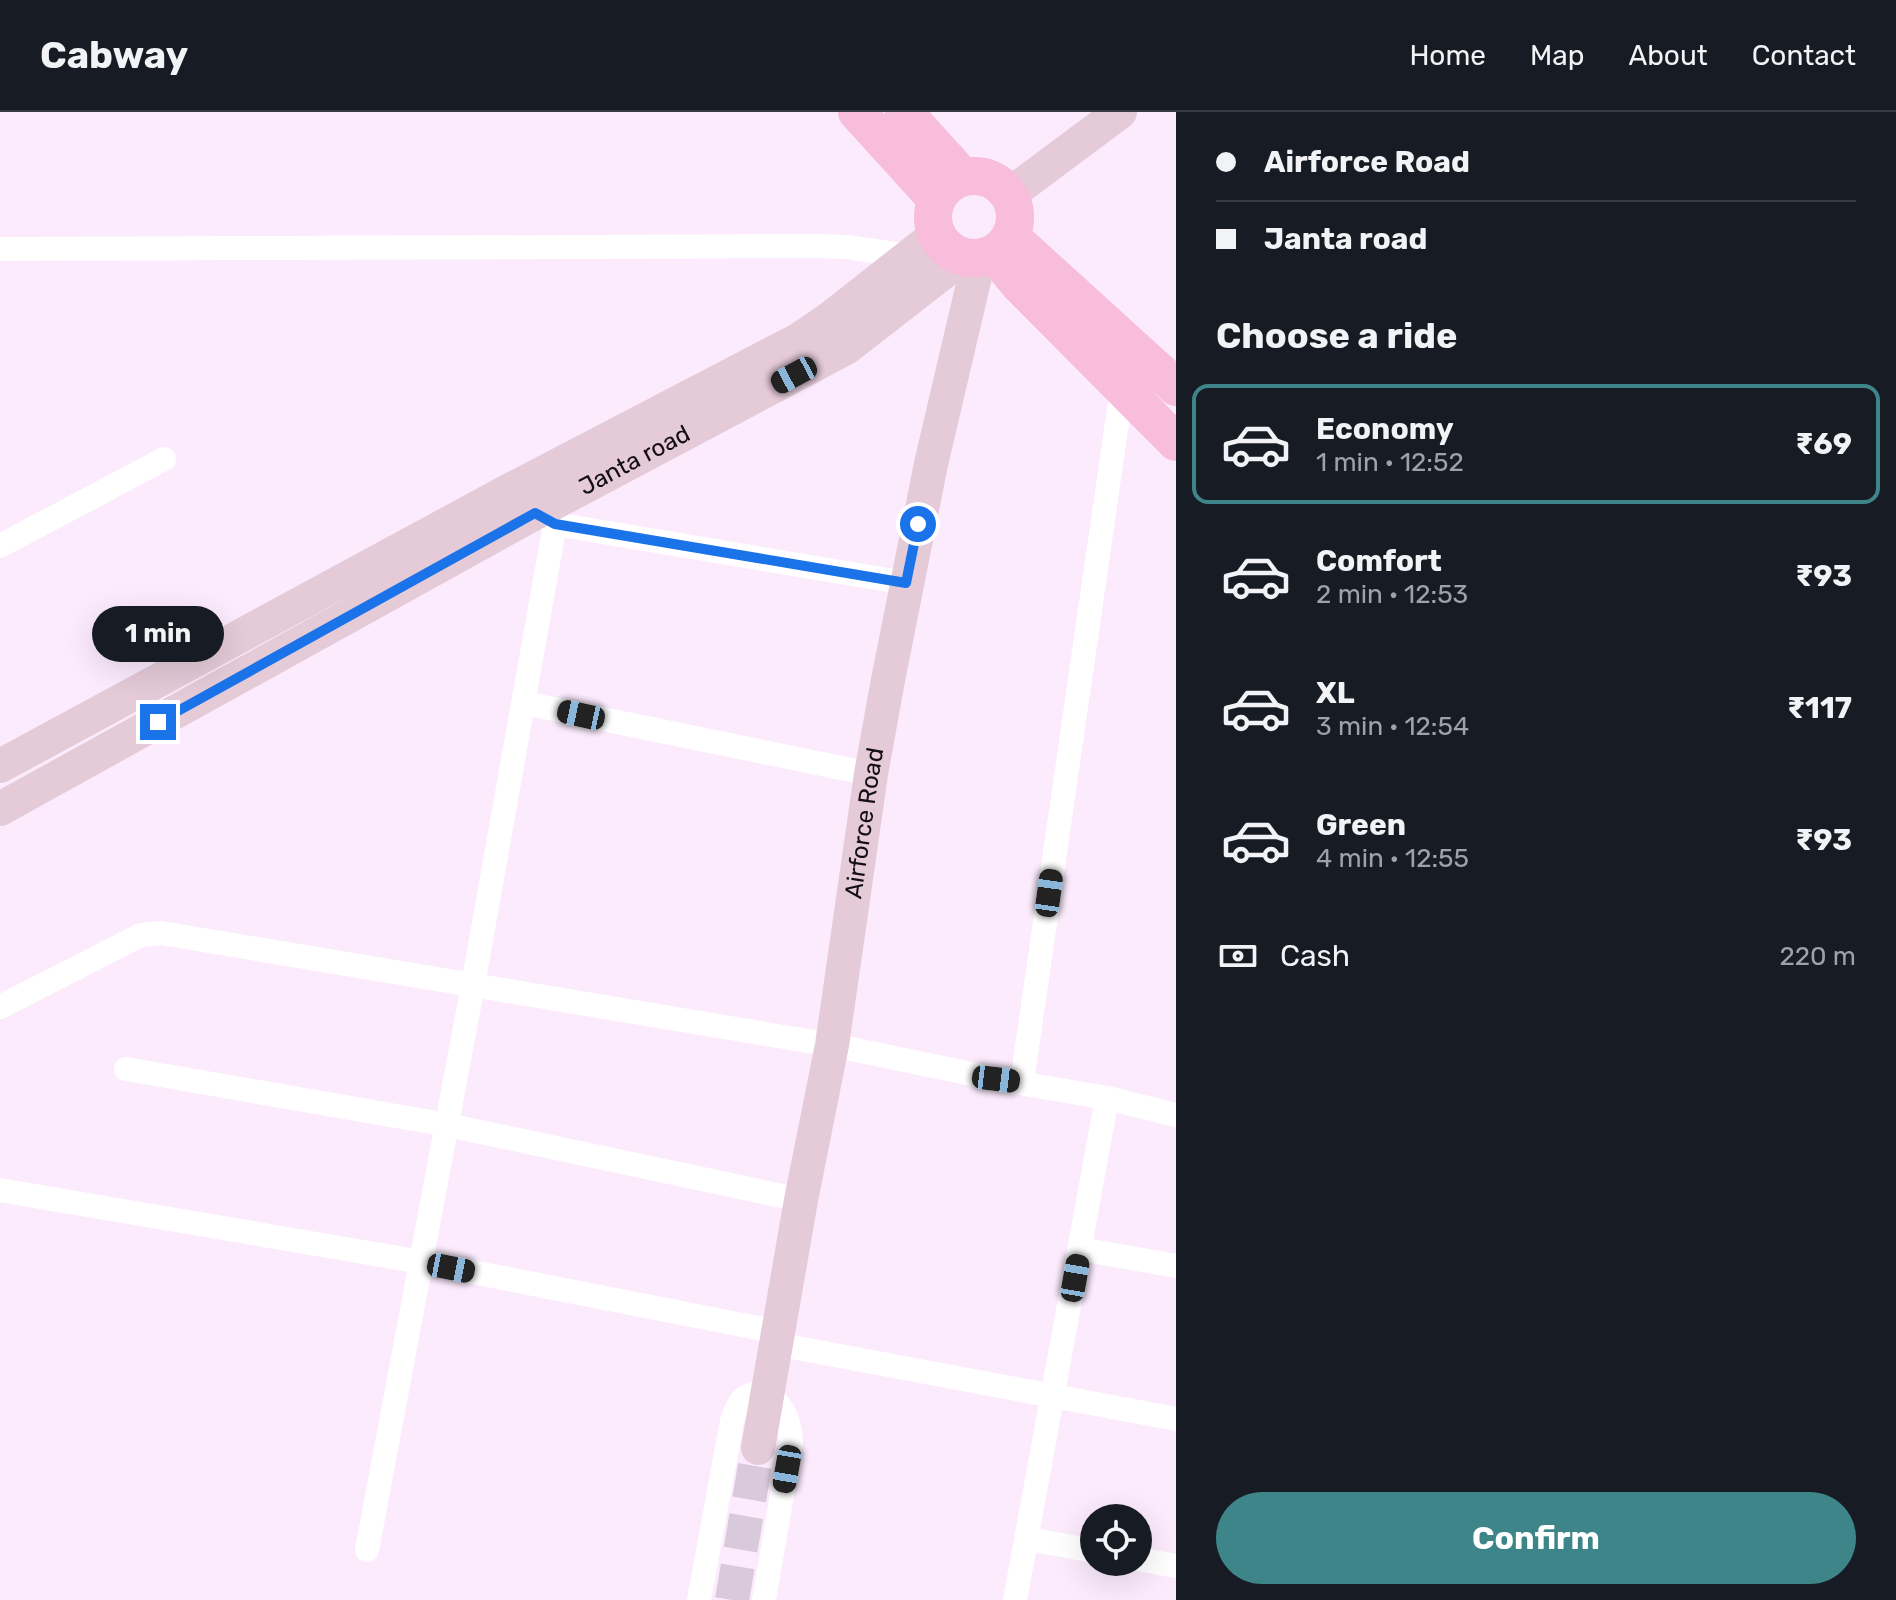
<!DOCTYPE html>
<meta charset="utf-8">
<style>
:root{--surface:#171b24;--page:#242831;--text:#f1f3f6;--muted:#9ea1a6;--line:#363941;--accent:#3d8588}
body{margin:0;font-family:Rubik,sans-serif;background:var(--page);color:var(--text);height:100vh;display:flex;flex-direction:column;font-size:30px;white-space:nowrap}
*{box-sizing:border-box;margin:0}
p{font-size:26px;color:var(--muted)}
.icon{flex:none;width:44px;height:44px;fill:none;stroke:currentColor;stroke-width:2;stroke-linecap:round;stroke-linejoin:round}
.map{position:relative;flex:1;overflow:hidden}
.side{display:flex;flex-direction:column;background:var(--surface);width:720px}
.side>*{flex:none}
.top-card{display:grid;align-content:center;height:176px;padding:0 40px;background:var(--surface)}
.tools{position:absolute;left:1080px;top:1392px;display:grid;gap:16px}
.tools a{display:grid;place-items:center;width:72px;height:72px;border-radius:50%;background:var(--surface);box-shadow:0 8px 32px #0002;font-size:40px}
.end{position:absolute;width:36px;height:36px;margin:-18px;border:10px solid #1a73e8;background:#fff;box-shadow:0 0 0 4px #fff}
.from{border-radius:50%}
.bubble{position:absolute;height:56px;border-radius:28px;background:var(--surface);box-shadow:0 8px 32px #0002;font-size:26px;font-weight:700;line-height:56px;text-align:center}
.car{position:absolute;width:24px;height:48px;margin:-24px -12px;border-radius:10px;box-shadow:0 0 6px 2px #0007;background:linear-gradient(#222 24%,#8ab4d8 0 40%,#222 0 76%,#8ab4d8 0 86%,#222 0)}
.top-card b{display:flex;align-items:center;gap:28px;height:76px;font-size:30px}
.top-card b+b{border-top:2px solid var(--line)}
.top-card i{width:20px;height:20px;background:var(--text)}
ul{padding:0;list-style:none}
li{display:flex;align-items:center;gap:24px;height:120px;margin:0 16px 12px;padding:0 24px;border:4px solid transparent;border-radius:16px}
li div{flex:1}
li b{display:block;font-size:30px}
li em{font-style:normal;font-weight:700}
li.selected{border-color:var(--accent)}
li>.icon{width:72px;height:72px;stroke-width:1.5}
h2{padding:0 40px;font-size:36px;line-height:96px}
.pay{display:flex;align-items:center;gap:20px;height:88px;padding:0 40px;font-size:30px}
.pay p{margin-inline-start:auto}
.button{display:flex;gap:16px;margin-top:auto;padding:16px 40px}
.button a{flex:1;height:92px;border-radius:48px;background:var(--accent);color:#fff;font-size:32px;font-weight:700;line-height:92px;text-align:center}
header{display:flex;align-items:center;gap:48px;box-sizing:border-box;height:112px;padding:0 40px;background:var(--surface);border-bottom:2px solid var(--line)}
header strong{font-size:38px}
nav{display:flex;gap:44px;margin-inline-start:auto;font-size:28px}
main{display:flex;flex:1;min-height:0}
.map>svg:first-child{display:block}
</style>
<header>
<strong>Cabway</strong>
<nav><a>Home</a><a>Map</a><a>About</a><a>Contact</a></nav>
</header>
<main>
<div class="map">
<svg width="1176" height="1488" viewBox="0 0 1176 1488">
<rect width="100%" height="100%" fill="#fbebfd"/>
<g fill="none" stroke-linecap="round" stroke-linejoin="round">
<path stroke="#d8cada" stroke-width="34" stroke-dasharray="34 17" stroke-linecap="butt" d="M 732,1488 L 758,1336"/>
<g stroke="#fff" stroke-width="24">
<path d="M 0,137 L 816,134 L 846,135 L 909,144"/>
<path d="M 543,405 L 555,412 L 906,471"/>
<path d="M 0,434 L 164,347"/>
<path d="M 524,591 L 871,662"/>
<path d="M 0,895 L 141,823 L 161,821 L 832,933 L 996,967 L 1107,986 L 1176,1003"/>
<path d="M 126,957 L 448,1013 L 801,1088"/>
<path d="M 1022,970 L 1122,276"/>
<path d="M 0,1078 L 422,1150 L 778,1220"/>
<path d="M 1080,1137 L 1176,1154"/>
<path d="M 776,1232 L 1176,1307"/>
<path d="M 1028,1427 L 1094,1439"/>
<path d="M 367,1438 L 473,873 L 555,412"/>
<path d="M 1138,1447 L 1176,1454"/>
<path d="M 699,1488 L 732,1309 C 739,1287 744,1281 767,1280 C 785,1298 789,1306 791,1330 L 764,1488"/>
<path d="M 1015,1488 L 1107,986"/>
</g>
<g stroke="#e5cad8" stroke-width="34">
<path d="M 1010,82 L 1120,0"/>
<path d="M 0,654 L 510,378 L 798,228 L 829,207 L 936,123"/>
<path id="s1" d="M 0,697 L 535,401 L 846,236 L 963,145"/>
<path id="s2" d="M 758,1336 L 801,1088 L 832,933 L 871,662 L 888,568 L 931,352 L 979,147"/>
</g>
<g stroke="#f8bddb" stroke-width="38">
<path d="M 857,0 L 936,87"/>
<path d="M 904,0 L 962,64"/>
<circle cx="974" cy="105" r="41"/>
<path d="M 1011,125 L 1176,275"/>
<path d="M 994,142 L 1018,171 L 1176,330"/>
</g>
</g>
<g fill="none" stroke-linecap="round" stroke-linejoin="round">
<path stroke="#1a73e8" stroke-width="10" d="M 158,610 L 535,401 L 555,412 L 906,471 L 918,412"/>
</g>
<g text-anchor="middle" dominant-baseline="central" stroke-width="8" stroke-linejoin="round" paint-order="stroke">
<g font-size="24" fill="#140f15" stroke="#fff">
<text stroke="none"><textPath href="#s1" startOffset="724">Janta road</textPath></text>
<text stroke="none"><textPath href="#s2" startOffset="634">Airforce Road</textPath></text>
</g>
</g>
</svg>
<div class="tools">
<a><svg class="icon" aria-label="locate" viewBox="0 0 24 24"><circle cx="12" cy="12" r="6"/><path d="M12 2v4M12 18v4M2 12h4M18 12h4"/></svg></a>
</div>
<i class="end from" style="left:918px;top:412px"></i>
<i class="end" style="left:158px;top:610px"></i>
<div class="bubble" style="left:92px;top:494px;width:132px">1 min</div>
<i class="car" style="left:794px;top:263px;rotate:242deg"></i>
<i class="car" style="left:581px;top:603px;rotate:282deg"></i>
<i class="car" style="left:1049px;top:781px;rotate:8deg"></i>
<i class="car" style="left:996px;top:967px;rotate:97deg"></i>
<i class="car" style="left:451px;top:1156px;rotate:101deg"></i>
<i class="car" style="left:1075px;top:1166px;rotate:10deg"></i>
<i class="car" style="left:787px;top:1357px;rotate:190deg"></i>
</div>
<section class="side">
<div class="top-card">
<b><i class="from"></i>Airforce Road</b>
<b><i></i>Janta road</b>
</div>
<h2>Choose a ride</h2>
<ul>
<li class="selected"><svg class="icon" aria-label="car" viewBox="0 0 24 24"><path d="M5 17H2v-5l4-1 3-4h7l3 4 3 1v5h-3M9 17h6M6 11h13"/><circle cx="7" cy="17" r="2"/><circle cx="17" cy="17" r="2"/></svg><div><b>Economy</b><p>1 min · 12:52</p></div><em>₹69</em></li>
<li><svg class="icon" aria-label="car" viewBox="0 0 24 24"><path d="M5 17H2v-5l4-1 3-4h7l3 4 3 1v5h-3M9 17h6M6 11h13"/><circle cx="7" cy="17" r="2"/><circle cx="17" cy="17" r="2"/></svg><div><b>Comfort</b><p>2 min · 12:53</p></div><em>₹93</em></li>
<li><svg class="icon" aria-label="car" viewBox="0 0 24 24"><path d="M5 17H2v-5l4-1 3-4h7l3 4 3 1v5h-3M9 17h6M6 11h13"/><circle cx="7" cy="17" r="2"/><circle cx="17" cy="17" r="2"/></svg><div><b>XL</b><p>3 min · 12:54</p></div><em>₹117</em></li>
<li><svg class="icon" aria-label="car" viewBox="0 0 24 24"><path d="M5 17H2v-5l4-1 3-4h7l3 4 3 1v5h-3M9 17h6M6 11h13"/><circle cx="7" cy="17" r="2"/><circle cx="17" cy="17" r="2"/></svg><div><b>Green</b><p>4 min · 12:55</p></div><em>₹93</em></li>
</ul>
<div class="pay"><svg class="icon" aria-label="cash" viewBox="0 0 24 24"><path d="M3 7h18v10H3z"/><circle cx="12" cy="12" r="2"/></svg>Cash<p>220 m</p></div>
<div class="button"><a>Confirm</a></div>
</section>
</main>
